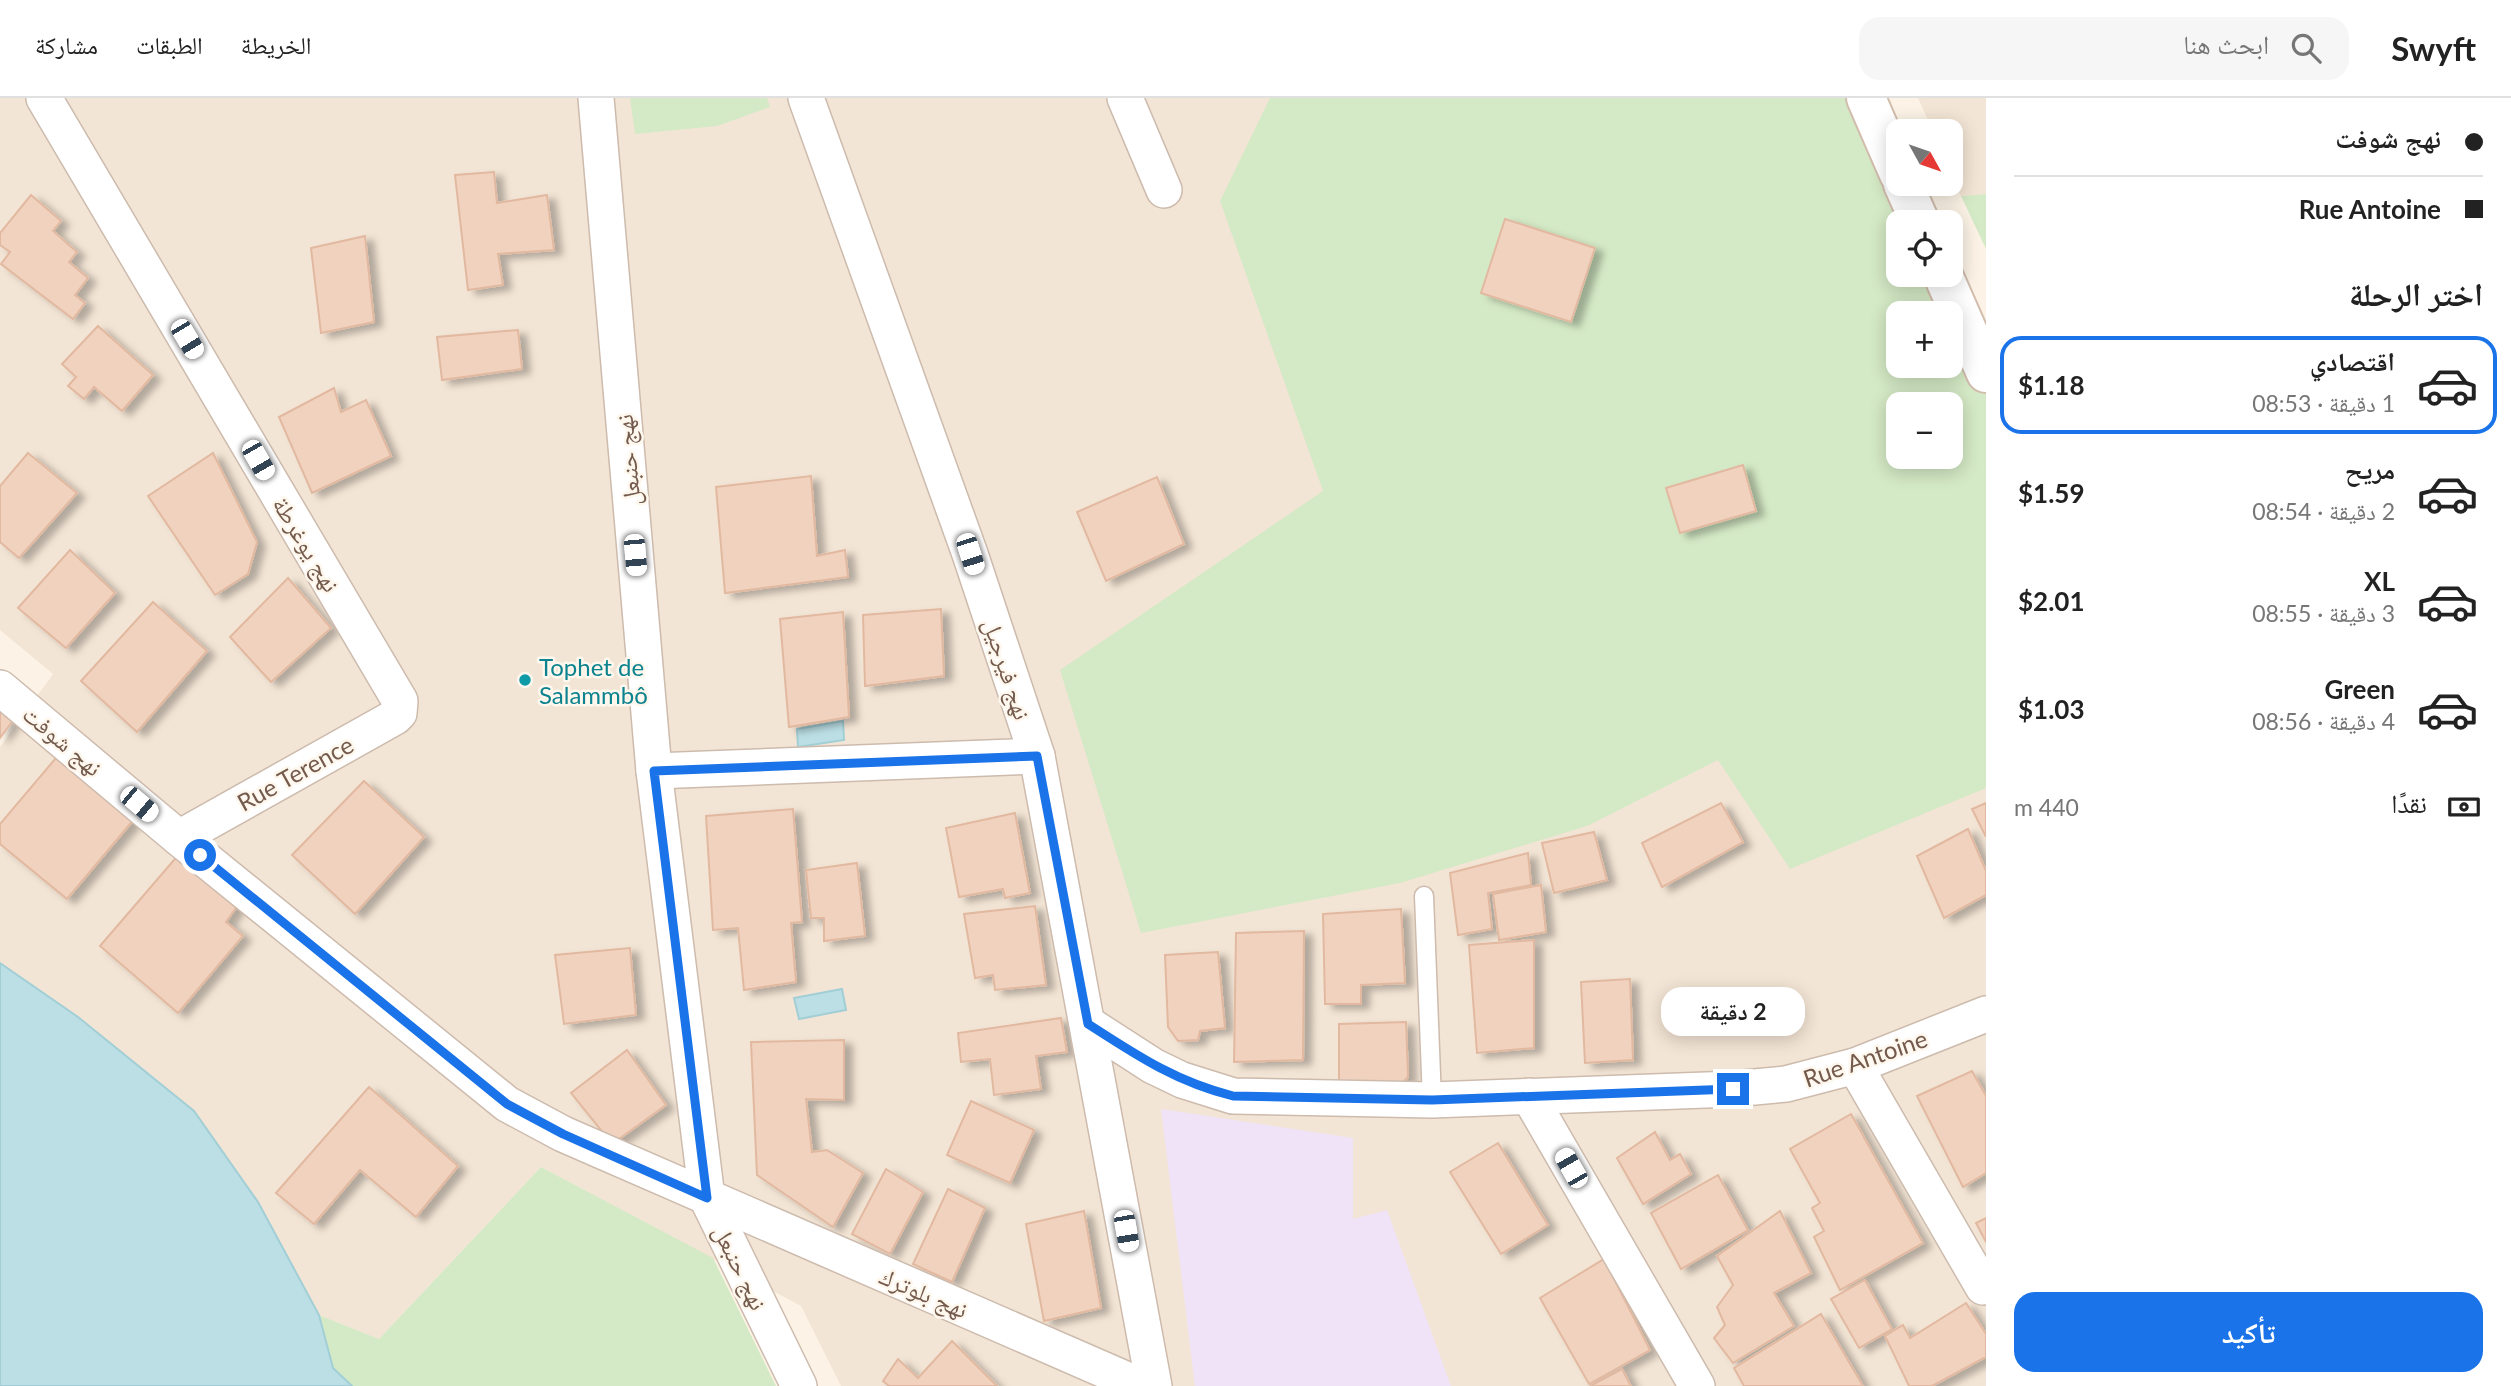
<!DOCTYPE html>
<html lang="ar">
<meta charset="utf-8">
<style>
:root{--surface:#fff;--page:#f6f6f6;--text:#222;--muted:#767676;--line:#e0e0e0;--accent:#1a73e8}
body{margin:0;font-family:Lato,"Noto Naskh Arabic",sans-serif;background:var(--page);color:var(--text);direction:rtl;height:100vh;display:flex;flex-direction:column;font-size:26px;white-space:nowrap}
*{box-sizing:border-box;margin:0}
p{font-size:23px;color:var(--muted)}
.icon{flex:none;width:38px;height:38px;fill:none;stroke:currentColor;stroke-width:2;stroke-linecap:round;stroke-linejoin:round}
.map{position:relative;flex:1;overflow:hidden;direction:ltr}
.details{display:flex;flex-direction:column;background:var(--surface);width:525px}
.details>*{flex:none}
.hud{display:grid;align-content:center;height:154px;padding:0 28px;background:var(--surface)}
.needle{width:46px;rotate:130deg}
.fabs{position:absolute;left:1886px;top:21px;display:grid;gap:14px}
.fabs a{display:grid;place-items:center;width:77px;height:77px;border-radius:14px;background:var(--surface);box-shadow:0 4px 18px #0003;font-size:35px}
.end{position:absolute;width:32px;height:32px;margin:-16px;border:9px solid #1a73e8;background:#fff;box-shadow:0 0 0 4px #fff}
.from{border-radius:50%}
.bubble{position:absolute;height:49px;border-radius:21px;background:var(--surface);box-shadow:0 4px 18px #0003;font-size:23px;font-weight:700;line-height:49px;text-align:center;direction:rtl}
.car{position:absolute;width:21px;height:42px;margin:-21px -10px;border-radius:9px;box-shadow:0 0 5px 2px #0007;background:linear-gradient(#fff 24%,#345 0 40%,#fff 0 76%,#345 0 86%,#fff 0)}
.hud b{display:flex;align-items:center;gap:24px;height:66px;font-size:26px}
.hud b+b{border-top:2px solid var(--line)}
.hud i{width:18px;height:18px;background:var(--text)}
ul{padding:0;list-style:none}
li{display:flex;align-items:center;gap:21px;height:98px;margin:0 14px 10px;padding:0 14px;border:4px solid transparent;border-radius:21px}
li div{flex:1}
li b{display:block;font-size:26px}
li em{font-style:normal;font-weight:700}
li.selected{border-color:var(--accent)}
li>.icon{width:63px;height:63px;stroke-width:1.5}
h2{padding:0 28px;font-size:32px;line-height:84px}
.pay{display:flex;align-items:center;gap:18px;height:77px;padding:0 28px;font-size:26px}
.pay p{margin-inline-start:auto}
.cta{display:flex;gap:14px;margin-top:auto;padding:14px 28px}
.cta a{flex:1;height:80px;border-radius:21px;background:var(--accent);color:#fff;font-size:28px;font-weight:700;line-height:80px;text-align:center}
header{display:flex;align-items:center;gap:42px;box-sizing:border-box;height:98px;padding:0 35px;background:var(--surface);border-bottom:2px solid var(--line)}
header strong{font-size:33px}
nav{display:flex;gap:38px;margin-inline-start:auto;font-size:24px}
.search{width:490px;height:63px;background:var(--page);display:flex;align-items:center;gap:18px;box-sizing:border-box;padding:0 24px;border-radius:21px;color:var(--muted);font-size:26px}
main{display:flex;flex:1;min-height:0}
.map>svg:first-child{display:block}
</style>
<header>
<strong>Swyft</strong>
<div class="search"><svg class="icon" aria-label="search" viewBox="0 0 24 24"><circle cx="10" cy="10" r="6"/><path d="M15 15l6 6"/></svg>ابحث هنا</div>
<nav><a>الخريطة</a><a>الطبقات</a><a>مشاركة</a></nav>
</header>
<main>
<section class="details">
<div class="hud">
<b><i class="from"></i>نهج شوفت</b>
<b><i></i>Rue Antoine</b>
</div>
<h2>اختر الرحلة</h2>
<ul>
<li class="selected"><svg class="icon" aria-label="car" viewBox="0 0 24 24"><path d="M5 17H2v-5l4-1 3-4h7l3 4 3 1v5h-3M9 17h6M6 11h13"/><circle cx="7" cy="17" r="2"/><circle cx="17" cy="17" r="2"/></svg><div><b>اقتصادي</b><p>1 دقيقة · 08:53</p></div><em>$1.18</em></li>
<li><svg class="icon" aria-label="car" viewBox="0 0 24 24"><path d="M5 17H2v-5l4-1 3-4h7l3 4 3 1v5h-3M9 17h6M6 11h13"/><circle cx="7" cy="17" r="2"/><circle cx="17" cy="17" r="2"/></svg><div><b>مريح</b><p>2 دقيقة · 08:54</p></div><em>$1.59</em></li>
<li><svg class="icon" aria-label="car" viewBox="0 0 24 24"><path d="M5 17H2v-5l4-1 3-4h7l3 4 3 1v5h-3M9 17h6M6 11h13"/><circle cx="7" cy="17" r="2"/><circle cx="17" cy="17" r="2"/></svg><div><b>XL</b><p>3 دقيقة · 08:55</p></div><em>$2.01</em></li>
<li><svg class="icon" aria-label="car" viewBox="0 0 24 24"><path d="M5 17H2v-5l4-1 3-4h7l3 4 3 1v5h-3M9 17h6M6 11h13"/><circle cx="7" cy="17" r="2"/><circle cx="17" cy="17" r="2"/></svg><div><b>Green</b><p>4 دقيقة · 08:56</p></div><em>$1.03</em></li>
</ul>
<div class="pay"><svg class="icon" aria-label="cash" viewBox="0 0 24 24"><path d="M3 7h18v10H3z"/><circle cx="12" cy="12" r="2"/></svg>نقدًا<p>440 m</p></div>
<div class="cta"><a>تأكيد</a></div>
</section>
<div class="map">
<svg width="1986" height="1288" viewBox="0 0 1986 1288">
<defs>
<filter id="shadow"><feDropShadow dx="8" dy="4.5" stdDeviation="3.5" flood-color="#0004"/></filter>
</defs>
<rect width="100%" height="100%" fill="#fcf3e6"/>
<g fill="#f3e5d5" fill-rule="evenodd">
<path d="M 0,0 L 1833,0 L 1899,177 L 1899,268 L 1951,268 L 1986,335 L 1986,1288 L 841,1288 L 801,1208 L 541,1069 L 379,1241 L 319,1217 L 258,1104 L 194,1013 L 78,919 L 0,865 L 0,649 L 53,576 L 0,532 ZM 1899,306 L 1951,306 L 1951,359 L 1899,359 Z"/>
<path d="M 1918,0 L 1986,0 L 1986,96 L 1961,98 L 1951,75 L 1951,33 L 1933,33 Z"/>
</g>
<path fill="#f0e3f8" d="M 1161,1011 L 1353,1040 L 1353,1121 L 1387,1112 L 1451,1288 L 1195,1288 Z"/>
<g fill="#d4e9c5" fill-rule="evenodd">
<path d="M 630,0 L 767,0 L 770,9 L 717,28 L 635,36 Z"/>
<path d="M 1270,0 L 1860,0 L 1916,124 L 1899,124 L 1899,177 L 1939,177 L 1986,280 L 1986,690 L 1790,771 L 1718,662 L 1587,728 L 1400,785 L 1141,835 L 1060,572 L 1323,393 L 1220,103 ZM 1899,215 L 1951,215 L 1951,268 L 1899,268 ZM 1899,306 L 1951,306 L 1951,359 L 1899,359 Z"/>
<path d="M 1986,96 L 1986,151 L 1961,98 Z"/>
<path d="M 541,1069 L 713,1160 L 776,1288 L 352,1288 L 333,1270 L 319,1217 L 379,1241 Z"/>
</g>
<g fill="#bbdfe5" stroke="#a2ced6" stroke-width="2">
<path d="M 843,623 L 844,642 L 798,649 L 797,631 Z"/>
<path d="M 0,865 L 78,919 L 194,1013 L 258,1104 L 319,1217 L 333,1270 L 352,1288 L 0,1288 Z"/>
<path d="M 842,891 L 846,912 L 799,921 L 794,900 Z"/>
</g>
<g fill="#f0d2bf" stroke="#e2b9a0" stroke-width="2" filter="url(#shadow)">
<path d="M 494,74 L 497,105 L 547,97 L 554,152 L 498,156 L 503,187 L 468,192 L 455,77 Z"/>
<path d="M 31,97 L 61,123 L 53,133 L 77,154 L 69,164 L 88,180 L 75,197 L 85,205 L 73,221 L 1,166 L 10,154 L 0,147 L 0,135 Z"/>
<path d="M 1505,121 L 1595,150 L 1571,224 L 1481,195 Z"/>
<path d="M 365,138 L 374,224 L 321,235 L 311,150 Z"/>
<path d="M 98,228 L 153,277 L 122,313 L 94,289 L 84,301 L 68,288 L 76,279 L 62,266 Z"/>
<path d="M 518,232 L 522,271 L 442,282 L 437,239 Z"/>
<path d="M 334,290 L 341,314 L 366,302 L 391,358 L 312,395 L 279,319 Z"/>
<path d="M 28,355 L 77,395 L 19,460 L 0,444 L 0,388 Z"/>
<path d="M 213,355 L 257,444 L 248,476 L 215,497 L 148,398 Z"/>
<path d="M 1743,367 L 1756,413 L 1680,435 L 1666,390 Z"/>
<path d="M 811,378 L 817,458 L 845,452 L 848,479 L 725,495 L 716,389 Z"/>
<path d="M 1157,379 L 1184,446 L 1106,483 L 1077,414 Z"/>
<path d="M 70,452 L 115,495 L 66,550 L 18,510 Z"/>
<path d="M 288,480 L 331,530 L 271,584 L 230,539 Z"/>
<path d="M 153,504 L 207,553 L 137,634 L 81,583 Z"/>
<path d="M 941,511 L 944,578 L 865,588 L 863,517 Z"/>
<path d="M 843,514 L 849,619 L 789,629 L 780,521 Z"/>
<path d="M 0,602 L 18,616 L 0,640 Z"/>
<path d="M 61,654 L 136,719 L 67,801 L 0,746 L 0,726 Z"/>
<path d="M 364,683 L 424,739 L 355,816 L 292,757 Z"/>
<path d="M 1721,705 L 1743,744 L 1662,789 L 1642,745 Z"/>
<path d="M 1986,705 L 1986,739 L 1972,711 Z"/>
<path d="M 793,711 L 802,824 L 791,825 L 796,884 L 744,892 L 738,830 L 713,832 L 706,718 Z"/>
<path d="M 1015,715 L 1030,795 L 1005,800 L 1003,791 L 959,799 L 946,730 Z"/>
<path d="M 1968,731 L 1986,773 L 1986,797 L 1944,820 L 1917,758 Z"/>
<path d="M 1594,734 L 1607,782 L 1554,795 L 1542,745 Z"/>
<path d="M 180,755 L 238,807 L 226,824 L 243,838 L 178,915 L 100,848 Z"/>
<path d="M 1528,755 L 1531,787 L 1488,795 L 1492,831 L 1458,837 L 1450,775 Z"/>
<path d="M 857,765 L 865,838 L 824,843 L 824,820 L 811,820 L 806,772 Z"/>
<path d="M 1541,787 L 1546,834 L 1499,842 L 1493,796 Z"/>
<path d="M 1035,808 L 1046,887 L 995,892 L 993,877 L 975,880 L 964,816 Z"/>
<path d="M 1401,811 L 1405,885 L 1361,887 L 1361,906 L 1325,906 L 1323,816 Z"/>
<path d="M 1304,833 L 1303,962 L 1234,964 L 1236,835 Z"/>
<path d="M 1534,842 L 1534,950 L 1477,955 L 1469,847 Z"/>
<path d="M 630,850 L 636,917 L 564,926 L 555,857 Z"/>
<path d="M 1218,854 L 1225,930 L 1200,933 L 1198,942 L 1178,943 L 1168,929 L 1165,857 Z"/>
<path d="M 1630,881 L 1633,962 L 1585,965 L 1581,884 Z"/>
<path d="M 1061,920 L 1067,954 L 1036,958 L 1041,991 L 994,997 L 990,961 L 961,964 L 958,935 Z"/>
<path d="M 1406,924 L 1408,979 L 1395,993 L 1339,995 L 1339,926 Z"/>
<path d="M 844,942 L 844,1002 L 806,1001 L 812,1054 L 827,1052 L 863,1075 L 833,1129 L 757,1077 L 751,944 Z"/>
<path d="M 627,952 L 666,1007 L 612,1046 L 571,995 Z"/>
<path d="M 1972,973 L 1986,998 L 1986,1075 L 1963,1089 L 1917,998 Z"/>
<path d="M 369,989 L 458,1068 L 416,1119 L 360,1072 L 314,1126 L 276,1095 Z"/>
<path d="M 971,1003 L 1034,1032 L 1010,1085 L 947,1057 Z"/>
<path d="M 1851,1016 L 1923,1145 L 1840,1192 L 1814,1139 L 1824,1133 L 1812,1110 L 1820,1105 L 1790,1051 Z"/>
<path d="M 1655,1034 L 1670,1062 L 1680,1056 L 1691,1076 L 1643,1106 L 1617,1060 Z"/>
<path d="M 1498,1045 L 1548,1127 L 1501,1156 L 1450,1074 Z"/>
<path d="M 886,1071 L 923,1094 L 890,1156 L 852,1136 Z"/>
<path d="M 1718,1077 L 1748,1132 L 1681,1171 L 1651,1115 Z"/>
<path d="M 948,1091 L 985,1110 L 952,1184 L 913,1166 Z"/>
<path d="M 1084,1113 L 1101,1210 L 1044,1223 L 1026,1126 Z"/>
<path d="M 1780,1113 L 1811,1175 L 1774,1195 L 1794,1228 L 1733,1265 L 1714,1240 L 1725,1227 L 1717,1209 L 1733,1187 L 1717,1158 Z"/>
<path d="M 1986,1120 L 1986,1144 L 1976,1125 Z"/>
<path d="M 1604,1161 L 1650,1252 L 1589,1286 L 1540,1200 Z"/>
<path d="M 1865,1182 L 1892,1231 L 1859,1250 L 1831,1201 Z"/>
<path d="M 1966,1205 L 1986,1236 L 1986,1259 L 1932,1288 L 1909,1288 L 1885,1238 L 1903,1227 L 1910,1240 Z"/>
<path d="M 1821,1216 L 1863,1288 L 1744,1288 L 1734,1270 Z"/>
<path d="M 952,1243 L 997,1288 L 889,1288 L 883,1283 L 898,1261 L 918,1280 Z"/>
<path d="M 1622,1271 L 1631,1288 L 1590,1288 Z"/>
</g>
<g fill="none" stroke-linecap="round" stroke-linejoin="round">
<g stroke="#cdbbad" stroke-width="21">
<path id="service" d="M 1424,798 L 1432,1002"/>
</g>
<g stroke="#cdbbad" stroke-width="38">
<g id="minor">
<path d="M 44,0 L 400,603 L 399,615 L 395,619 L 179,740"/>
<path d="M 596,0 L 654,673 L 707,1100 L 799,1288"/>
<path d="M 806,0 L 970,456 L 1037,658 L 1154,1288"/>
<path d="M 1125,0 L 1164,92"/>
<path d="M 0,590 L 179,740 L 507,1006 L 563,1036 L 1141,1288"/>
<path d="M 654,673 L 1037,658"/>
<path d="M 1088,926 L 1153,968 L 1182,982 L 1233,998 L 1432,1002 L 1733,991 L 1786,986 L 1855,968 L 1986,916"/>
<path d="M 1855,968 L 1983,1189"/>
<path d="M 1529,998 L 1697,1288"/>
</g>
</g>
<g stroke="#d2bdad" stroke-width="42">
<g id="secondary">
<path d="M 1866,0 L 1899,76"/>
<path d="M 1903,86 L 1920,124"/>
<path d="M 1943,177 L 1986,275"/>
</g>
</g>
<use href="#service" stroke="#fff" stroke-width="18"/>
<use href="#minor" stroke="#fff" stroke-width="35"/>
<use href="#secondary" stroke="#fff" stroke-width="38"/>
</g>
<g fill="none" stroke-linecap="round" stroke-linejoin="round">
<path stroke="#1a73e8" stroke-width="9" d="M 200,757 L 507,1006 L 563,1036 L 707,1100 L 654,673 L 1037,658 L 1088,926 C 1136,957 1176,984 1233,998 L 1432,1002 L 1733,991"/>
</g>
<circle fill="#0f9aa8" stroke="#fef7ed" stroke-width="2.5" cx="525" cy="582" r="7"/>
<g text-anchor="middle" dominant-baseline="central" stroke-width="5" stroke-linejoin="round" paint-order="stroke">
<g font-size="24" fill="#745a4c" stroke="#fef7ed">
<text transform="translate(627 362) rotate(-95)">نهج حنبعل</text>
<text transform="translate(307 446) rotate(59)">نهج يوغرطة</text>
<text transform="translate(1008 571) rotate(72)">نهج فيرجيل</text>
<text transform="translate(63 642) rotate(40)">نهج شوفت</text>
<text transform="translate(295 675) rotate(-29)">Rue Terence</text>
<text transform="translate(1865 960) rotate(-19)">Rue Antoine</text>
<text transform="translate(741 1169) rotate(64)">نهج حنبعل</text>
<text transform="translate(924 1194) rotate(23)">نهج بلوترك</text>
</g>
<g font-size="24" fill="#0d838f" stroke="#fef7ed" text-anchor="start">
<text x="539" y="568">Tophet de<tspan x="539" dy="28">Salammbô</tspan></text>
</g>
</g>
</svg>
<div class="fabs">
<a><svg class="needle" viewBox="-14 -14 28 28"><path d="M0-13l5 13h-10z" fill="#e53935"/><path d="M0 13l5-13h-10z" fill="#767676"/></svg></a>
<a><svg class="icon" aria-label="locate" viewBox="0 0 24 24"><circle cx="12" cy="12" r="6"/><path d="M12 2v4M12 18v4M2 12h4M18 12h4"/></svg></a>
<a>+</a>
<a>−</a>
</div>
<i class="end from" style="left:200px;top:757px"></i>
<i class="end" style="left:1733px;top:991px"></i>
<div class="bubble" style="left:1661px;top:889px;width:144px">2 دقيقة</div>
<i class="car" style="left:187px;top:241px;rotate:149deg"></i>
<i class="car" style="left:258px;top:362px;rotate:150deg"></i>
<i class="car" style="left:970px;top:456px;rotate:162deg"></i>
<i class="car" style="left:635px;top:457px;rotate:175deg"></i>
<i class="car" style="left:139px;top:706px;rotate:130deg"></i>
<i class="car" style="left:1571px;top:1070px;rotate:330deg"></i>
<i class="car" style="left:1126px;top:1133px;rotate:170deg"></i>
</div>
</main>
